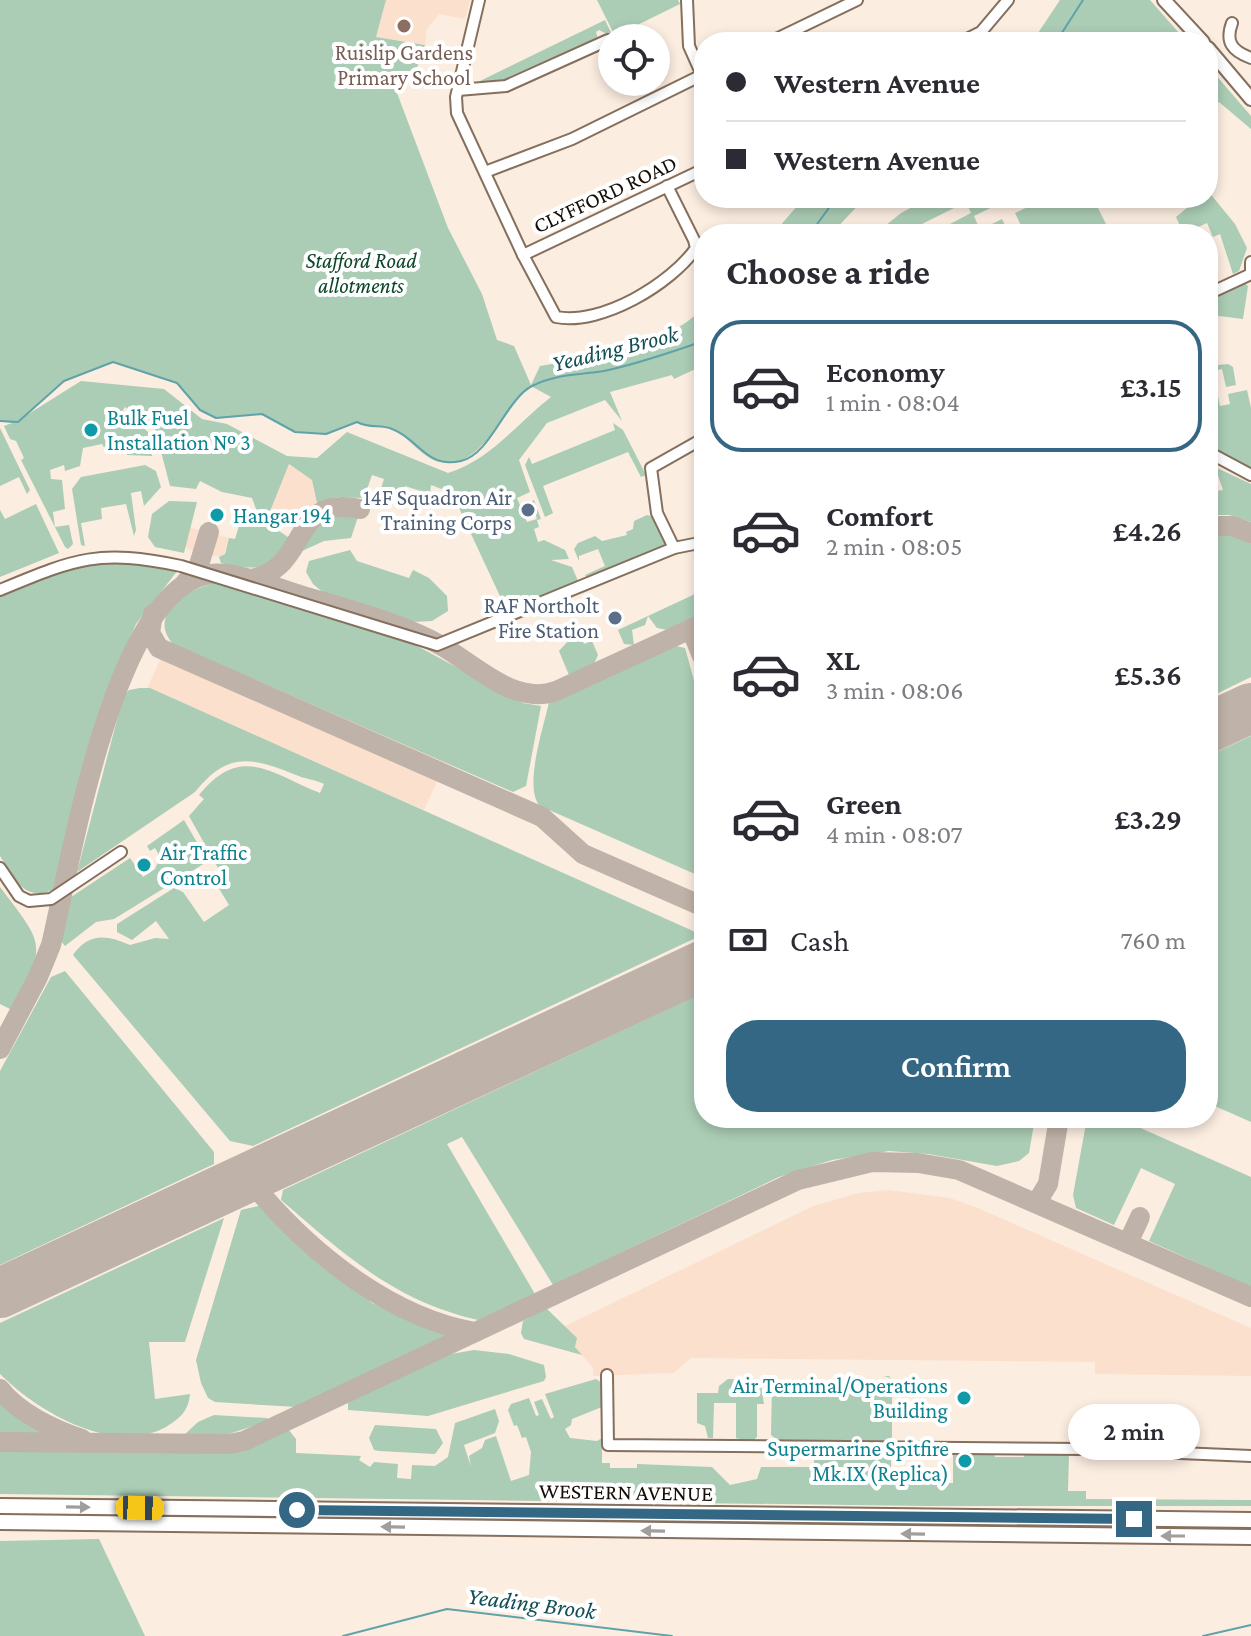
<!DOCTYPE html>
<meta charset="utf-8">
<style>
:root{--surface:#fff;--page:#f2f2f3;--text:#2b2b33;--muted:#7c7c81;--line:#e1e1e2;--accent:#336783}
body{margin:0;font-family:"Crimson Pro",serif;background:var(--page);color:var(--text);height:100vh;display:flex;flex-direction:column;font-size:30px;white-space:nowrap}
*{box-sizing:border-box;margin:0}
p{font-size:26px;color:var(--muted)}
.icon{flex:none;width:44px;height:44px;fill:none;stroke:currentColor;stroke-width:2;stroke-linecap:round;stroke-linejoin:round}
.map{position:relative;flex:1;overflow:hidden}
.side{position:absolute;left:694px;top:224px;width:524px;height:904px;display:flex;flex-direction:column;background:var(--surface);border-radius:32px;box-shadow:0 4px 12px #0003}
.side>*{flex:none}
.guide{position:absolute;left:694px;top:32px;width:524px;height:176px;border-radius:32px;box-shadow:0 4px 12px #0003;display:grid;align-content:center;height:176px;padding:0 32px;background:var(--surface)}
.buttons{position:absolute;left:598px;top:24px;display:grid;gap:16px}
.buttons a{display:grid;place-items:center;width:72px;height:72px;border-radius:50%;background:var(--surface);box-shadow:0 4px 12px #0003;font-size:40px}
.end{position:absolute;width:36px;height:36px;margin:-18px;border:10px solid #336783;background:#fff;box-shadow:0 0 0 4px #fff}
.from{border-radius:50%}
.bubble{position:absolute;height:56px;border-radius:28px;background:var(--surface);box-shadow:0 4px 12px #0003;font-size:26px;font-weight:600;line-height:56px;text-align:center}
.car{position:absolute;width:24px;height:48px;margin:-24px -12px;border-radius:10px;box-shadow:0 0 6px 2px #0007;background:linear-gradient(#f5c518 24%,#345 0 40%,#f5c518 0 76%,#345 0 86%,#f5c518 0)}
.guide b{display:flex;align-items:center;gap:28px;height:76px;font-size:30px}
.guide b+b{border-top:2px solid var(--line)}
.guide i{width:20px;height:20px;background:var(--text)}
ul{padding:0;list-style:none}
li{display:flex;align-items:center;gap:24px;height:132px;margin:0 16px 12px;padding:0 16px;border:4px solid transparent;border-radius:32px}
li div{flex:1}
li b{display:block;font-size:30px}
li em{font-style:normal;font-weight:600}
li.current{border-color:var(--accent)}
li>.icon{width:72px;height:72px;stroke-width:1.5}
h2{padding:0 32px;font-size:36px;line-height:96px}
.pay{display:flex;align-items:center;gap:20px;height:88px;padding:0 32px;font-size:30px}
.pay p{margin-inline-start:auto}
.action{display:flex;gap:16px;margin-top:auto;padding:16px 32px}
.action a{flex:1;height:92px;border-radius:32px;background:var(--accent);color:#fff;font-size:32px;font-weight:600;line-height:92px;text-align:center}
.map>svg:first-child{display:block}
</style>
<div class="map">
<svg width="1251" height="1636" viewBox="0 0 1251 1636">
<rect width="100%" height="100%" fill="#fcede1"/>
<g fill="#fbe1cd">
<path d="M 386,0 L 470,0 L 465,19 L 439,14 L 427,29 L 425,45 L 376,37 Z"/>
<path d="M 289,464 L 312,480 L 319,513 L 301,533 L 269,514 Z"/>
<path d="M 188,527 L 229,538 L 224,554 L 219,557 L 187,549 L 184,542 Z"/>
<path d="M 169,641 L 446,762 L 424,810 L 147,688 Z"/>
<path d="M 888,1190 L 950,1198 L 978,1208 L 1251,1328 L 1251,1376 L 1095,1374 L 1095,1362 L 691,1358 L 674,1373 L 593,1376 L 593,1368 L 575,1347 L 565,1326 L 813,1206 L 858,1193 Z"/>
</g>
<g fill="#abccb5" fill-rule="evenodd">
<path d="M 0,0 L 386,0 L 376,37 L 425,45 L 415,73 L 397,93 L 448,228 L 482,294 L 497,340 L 514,346 L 531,385 L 540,366 C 595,357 664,349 704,307 L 704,365 L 674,379 L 672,375 L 610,392 L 622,421 L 605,400 L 547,423 L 519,460 L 530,492 L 517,498 L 527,522 L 537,519 L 531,502 L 534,500 L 541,519 L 537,520 L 539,527 L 534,529 L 538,542 L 544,540 L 565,550 L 569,559 L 551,560 L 572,567 L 579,583 L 510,611 L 506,609 L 452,493 L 431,485 L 430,494 L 405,486 L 401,499 L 380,492 L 384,479 L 372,475 L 364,498 L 337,497 L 317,503 L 312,480 L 289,464 L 269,514 L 256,509 L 252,498 L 222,492 L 200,481 L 196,489 L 170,486 L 155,429 L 125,407 L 123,410 L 148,432 L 152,456 L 127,455 L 126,450 L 108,454 L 102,444 L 83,448 L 80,466 L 65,471 L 64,465 L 50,470 L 51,479 L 62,480 L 65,509 L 53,512 L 55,527 L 69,525 L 73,544 L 68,549 L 65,547 L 21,460 L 24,458 L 16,441 L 10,439 L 4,426 L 12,423 L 0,421 ZM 113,362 L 177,383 L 200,410 L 216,418 L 262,414 L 295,432 L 326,434 L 357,422 C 369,429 382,424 393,429 C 409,437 421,457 439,462 C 479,473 505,407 531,386 L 551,397 C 516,424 492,459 448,473 L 347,432 L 317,458 L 287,456 L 227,424 L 202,419 L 164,389 L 81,381 L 22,418 L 64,381 Z"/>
<path d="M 597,0 L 678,0 L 680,4 L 615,36 Z"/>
<path d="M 1060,0 L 1150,0 L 1187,42 L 1162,42 L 1168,31 L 1159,42 L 1032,42 Z"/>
<path d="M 605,20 L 613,37 L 599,30 L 596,32 L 598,39 L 592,45 L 501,85 L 480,81 Z"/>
<path d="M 1208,66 L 1251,116 L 1251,129 L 1219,102 L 1208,116 Z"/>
<path d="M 1208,191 L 1235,224 L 1247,248 L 1239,271 L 1233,274 L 1220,234 L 1213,237 L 1207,223 L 1183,234 L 1177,231 L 1181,228 L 1176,217 L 1188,207 L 1185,200 L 1178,204 L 1177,198 L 1208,198 Z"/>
<path d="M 804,198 L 865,198 L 831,234 L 773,234 Z"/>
<path d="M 929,198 L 1011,198 L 974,216 L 980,230 L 1002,219 L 1009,234 L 954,234 L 950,224 L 971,213 L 966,202 L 910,230 L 912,234 L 875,234 L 901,213 Z"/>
<path d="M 1034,198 L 1093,198 L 1111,234 L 1025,234 L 1015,213 L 1036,203 Z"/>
<path d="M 1242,281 L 1248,286 L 1243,319 L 1211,315 L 1208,331 L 1208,297 Z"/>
<path d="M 1228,364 L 1233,367 L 1236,385 L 1226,387 L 1222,369 L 1213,371 L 1220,406 L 1230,404 L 1228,394 L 1247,390 L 1251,408 L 1251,470 C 1223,455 1208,457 1208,422 L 1217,420 L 1208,385 L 1208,366 Z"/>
<path d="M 613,423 L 623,430 L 646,475 L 641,477 L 628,452 L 543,486 L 553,513 L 545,517 L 525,465 L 529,457 L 532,464 L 615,430 Z"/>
<path d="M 0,428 L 30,490 L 27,494 L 19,477 L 0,486 Z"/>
<path d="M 145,465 L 156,471 L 161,487 L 144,506 L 141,491 L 131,493 L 136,530 L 134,536 L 126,504 L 101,508 L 102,519 L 81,523 L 85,546 L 81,545 L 72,489 L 81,477 Z"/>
<path d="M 1215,467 L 1251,484 L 1251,522 L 1229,515 L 1208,515 L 1208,492 L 1223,490 Z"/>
<path d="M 169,501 L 197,502 L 184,553 L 155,547 L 148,537 L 152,514 Z"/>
<path d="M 36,504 L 59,553 L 0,577 L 0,510 L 5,519 Z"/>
<path d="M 359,514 L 351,538 L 324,541 L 302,551 C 311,525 330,510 359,514 Z"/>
<path d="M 647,515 L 654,517 L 666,543 L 665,547 L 587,578 L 585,575 L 605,566 L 598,549 L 579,556 L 579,561 L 574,549 L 578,543 L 595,536 L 602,541 L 627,535 L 626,532 L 633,529 L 634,521 Z"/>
<path d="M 253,519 L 267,523 L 288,537 C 288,574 246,570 221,563 L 219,557 L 225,554 L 229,538 L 235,539 L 239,526 L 247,527 Z"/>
<path d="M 1233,534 L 1251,543 L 1251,677 L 1208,698 L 1208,536 Z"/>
<path d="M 350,550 L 357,561 L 409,578 L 413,570 L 429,578 L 447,596 L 448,611 L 432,621 L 412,622 L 326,595 L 313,584 L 306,572 L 309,561 Z"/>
<path d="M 85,563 L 139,563 L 178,570 L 136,624 L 103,700 L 55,889 C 24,903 15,879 0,856 L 0,595 Z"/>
<path d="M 221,582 L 406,640 L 523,703 L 541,706 L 526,786 L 513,792 L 173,644 C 145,613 193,585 221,582 Z"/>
<path d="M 695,594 L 700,607 L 696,617 L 668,630 L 657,628 L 648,616 L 645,625 L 632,630 L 634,645 L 624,644 L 618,630 Z"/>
<path d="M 580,635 L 584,644 L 592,641 L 598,655 L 594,664 L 569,675 L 559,651 L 569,640 Z"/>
<path d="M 676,646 L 685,648 L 695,684 L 704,691 L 704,878 L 540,806 C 523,788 544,726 549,702 Z"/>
<path d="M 140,688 L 150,688 L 702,935 L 253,1146 L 230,1141 L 73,955 C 89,932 107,935 130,945 L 155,938 L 169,939 L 156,921 L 132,940 L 117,932 L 117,924 L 174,888 L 183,892 L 204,922 L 229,905 L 215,882 L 223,877 L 189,816 L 204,799 L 199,795 C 242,742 273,775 320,793 L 324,784 C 313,779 305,779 296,775 C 251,757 228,751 195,792 L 77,872 L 123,697 L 129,690 Z"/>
<path d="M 1251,736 L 1251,1122 L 1208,1103 L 1208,756 Z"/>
<path d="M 184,820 L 206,858 L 205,863 L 114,919 L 96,922 L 65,946 L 61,941 L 71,897 L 130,858 L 143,877 L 155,869 L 160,857 L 155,848 L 150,851 L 147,846 Z"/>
<path d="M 0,887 C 44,945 48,944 12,1010 L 0,1004 Z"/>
<path d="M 65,971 L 214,1152 L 214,1164 L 0,1265 L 0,1071 L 51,977 Z"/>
<path d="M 704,992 L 704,1118 L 1035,1118 L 1029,1153 L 1019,1161 L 997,1166 L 928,1154 L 889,1151 L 832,1160 L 779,1177 L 553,1285 L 462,1137 L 447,1144 L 535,1294 L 478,1320 C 394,1301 344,1254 281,1200 L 283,1190 Z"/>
<path d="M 1087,1118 L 1118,1118 L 1251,1177 L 1251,1287 L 1149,1241 L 1175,1184 L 1141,1168 L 1114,1225 L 1076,1208 L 1073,1195 Z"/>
<path d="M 262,1205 L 372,1303 L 449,1335 L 297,1407 L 215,1402 L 208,1398 L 201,1383 L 196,1360 L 241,1210 Z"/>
<path d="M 224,1218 L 185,1342 L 149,1342 L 155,1399 L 190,1394 C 188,1412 180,1418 166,1427 C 113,1456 38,1412 0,1374 L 0,1323 Z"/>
<path d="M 546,1308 L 577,1338 L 575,1347 L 582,1355 L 524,1339 L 521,1333 L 523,1321 Z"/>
<path d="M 474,1350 L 509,1354 L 544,1365 L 546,1377 L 544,1381 L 428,1416 L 348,1410 L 348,1401 L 451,1354 Z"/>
<path d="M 884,1376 L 889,1376 L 892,1381 L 892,1437 L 888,1442 L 780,1442 L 771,1435 L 772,1384 C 792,1375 820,1380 839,1386 C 853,1391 875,1387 889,1388 L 890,1378 Z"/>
<path d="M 596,1379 L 602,1383 L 602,1407 L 572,1419 L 571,1425 L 565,1429 L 570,1438 L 597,1441 L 602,1438 L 602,1463 L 610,1463 L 610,1468 L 637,1468 L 637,1464 L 712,1467 L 730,1485 L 757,1479 L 761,1467 L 814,1467 L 814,1459 L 882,1459 L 883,1451 L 891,1451 L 891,1483 L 953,1483 L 953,1451 L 994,1451 L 995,1457 L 1024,1457 L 1025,1451 L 1044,1452 L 1045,1455 L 1069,1455 L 1068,1491 L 1086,1491 L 1086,1499 L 1251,1500 L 1251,1506 L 926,1506 L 0,1494 L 0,1450 L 224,1452 L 255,1445 L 288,1429 L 296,1439 L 296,1453 L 361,1456 L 359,1460 L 370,1467 L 374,1462 L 398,1464 L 397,1478 L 411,1479 L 412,1465 L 435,1466 L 448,1457 L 455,1423 L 495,1409 L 499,1421 L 495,1433 L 464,1445 L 471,1467 L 469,1456 L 482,1448 L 485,1440 L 496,1436 L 511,1481 L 529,1475 L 531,1452 L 526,1437 L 522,1438 L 517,1425 L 514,1426 L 508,1410 L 511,1404 L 529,1398 L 536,1416 L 539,1415 L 534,1402 L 542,1399 L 551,1419 L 554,1417 L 545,1394 Z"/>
<path d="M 728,1379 L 760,1380 L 764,1404 L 757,1404 L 757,1437 L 750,1443 L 736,1438 L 736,1403 L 714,1403 L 713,1438 L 708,1438 L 705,1426 L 697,1423 L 697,1393 L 718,1393 L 719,1386 Z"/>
<path d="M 0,1402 L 5,1406 L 48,1433 L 0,1434 Z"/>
<path d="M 214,1415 L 267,1418 L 268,1421 L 229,1434 L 183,1436 L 198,1422 Z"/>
<path d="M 375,1425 L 436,1429 L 443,1443 L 435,1454 L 379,1451 L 374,1450 L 369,1438 Z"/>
<path d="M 99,1539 L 145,1636 L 0,1636 L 0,1541 Z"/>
</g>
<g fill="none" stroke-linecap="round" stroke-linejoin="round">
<g stroke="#5fa3a9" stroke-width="2">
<path d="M 1056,42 L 1083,0"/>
<path d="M 810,234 L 836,198"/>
<path d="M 0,421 L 18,422 L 64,381 L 113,362 L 177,383 L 200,410 L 216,418 L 262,414 L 295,432 L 326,434 L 357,422 C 370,429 380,424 392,429 C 418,438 426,469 461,461 C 491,454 505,400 532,386 C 555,374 579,375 604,371 C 638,364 671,352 704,341"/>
<path d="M 343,1636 L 447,1609 L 672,1636"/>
<path d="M 1203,1636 L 1251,1625"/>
</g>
<g stroke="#bfb2a8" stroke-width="20">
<path d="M 1208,526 L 1232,526 L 1251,533"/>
<path d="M 246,580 C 312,572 287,493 360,509"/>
<path d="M 185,583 L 198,568 L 209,532"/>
<path d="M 153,614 L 150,633 L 159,648 L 542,817 L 583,854 L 704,907"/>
<path d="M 691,629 L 702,656"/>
<path d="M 0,1049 L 38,977 L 51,945 C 71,862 114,588 210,574 C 236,570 284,591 310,598 C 353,611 403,624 442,646 C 475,665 515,706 556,691 L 704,623"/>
<path d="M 272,1165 L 262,1178 L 262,1195 C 316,1257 393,1318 475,1332"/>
<path d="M 1037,1202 L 1048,1184 L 1059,1118"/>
<path d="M 1128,1243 L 1140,1217"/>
<path d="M 0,1389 C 18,1413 55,1430 82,1439"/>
<path d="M 0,1442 L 229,1444 L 244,1441 L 798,1180 L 872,1162 L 918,1163 L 959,1170 L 1251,1297"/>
</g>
<g stroke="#bfb2a8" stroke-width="50">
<path d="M 1208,728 L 1251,708"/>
<path d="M 0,1293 L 704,965"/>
</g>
<g stroke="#856f5d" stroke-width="14">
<g id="minor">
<path d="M 479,0 L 456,97 L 457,113 L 523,255 L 556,317 C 601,326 671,284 696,248 L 694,240 L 667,186"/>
<path d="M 687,0 L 689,46 L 702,75"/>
<path d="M 1232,23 C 1225,42 1232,51 1251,58"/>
<path d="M 770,42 L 857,0"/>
<path d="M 961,42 L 981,32 L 1008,0"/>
<path d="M 458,90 L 506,86 L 608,40"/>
<path d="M 485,172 L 572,139 L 704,74"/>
<path d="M 523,255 L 704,169"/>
<path d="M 1251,262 L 1251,274"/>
<path d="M 1208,294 L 1251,274"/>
<path d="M 1208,452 L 1251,475"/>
<path d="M 674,548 L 657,513 L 651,468 L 704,438"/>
<path d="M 0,590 C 77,558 98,549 181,566 L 437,645 L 674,548 L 704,542"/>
<path d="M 0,868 L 19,896 L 29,901 L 51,899 L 121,852"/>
<path d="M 607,1375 L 608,1445 L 1085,1449 L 1251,1456"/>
</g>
</g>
<g stroke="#856f5d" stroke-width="16">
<g id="major">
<path d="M 1164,0 L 1203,42"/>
<path d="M 1208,48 L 1251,99"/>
</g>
</g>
<g stroke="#856f5d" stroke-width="18">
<g id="highway">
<path d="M 0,1506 L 1251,1520"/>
<path d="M 0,1522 L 1251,1537"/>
</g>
</g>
<use href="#minor" stroke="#fff" stroke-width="10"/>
<use href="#major" stroke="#fff" stroke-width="12"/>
<use href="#highway" stroke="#fff" stroke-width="14"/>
</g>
<defs><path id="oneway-solid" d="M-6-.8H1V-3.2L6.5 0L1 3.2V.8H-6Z" transform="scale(2)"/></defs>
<g fill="#a19e9b">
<use href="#oneway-solid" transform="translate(78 1507) rotate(1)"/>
<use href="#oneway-solid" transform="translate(393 1527) rotate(-179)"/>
<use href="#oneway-solid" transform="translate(653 1531) rotate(-179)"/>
<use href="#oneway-solid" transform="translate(913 1534) rotate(-179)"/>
<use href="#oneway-solid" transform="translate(1173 1536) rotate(-180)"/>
</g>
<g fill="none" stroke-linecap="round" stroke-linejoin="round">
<path stroke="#336783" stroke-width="10" d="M 297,1510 L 1134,1519"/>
</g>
<circle fill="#8d6e63" stroke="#fff" stroke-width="3" cx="404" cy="26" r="8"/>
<g fill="#0f9aa8" stroke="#fff" stroke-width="3">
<circle cx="91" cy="430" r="8"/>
<circle cx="217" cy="515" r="8"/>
<circle cx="144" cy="865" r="8"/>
<circle cx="964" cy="1398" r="8"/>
<circle cx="965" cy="1461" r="8"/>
</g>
<g fill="#5c6f8a" stroke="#fff" stroke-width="3">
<circle cx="528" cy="510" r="8"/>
<circle cx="615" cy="618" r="8"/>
</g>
<g text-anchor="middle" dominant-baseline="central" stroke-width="8" stroke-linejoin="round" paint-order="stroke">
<g font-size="22" fill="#785e54" stroke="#fff">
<text x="404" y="52">Ruislip Gardens<tspan x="404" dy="25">Primary School</tspan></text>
</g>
<g font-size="22" fill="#150d06" stroke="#fff">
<text transform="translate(605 194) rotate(-25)">CLYFFORD ROAD</text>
<text transform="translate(626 1492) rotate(1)">WESTERN AVENUE</text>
</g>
<g font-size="22" font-style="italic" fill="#0b4627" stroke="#fff">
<text x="361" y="260">Stafford Road<tspan x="361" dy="25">allotments</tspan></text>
</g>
<g font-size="22" fill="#0d838f" stroke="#fff" text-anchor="start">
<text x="107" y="417">Bulk Fuel<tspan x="107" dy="25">Installation № 3</tspan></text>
<text x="233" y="515">Hangar 194</text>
<text x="160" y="852">Air Traffic<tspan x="160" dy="25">Control</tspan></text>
<text x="948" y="1385" text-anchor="end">Air Terminal/Operations<tspan x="948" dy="25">Building</tspan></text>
<text x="949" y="1448" text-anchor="end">Supermarine Spitfire<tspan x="949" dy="25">Mk.IX (Replica)</tspan></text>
</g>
<g font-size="22" fill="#4e5e75" stroke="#fff" text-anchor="end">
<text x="512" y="497">14F Squadron Air<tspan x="512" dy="25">Training Corps</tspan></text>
<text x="599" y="605">RAF Northolt<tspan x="599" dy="25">Fire Station</tspan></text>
</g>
<g font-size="24" font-style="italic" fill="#114e53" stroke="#fff">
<text transform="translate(615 348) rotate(-14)">Yeading Brook</text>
<text transform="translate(532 1603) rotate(7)">Yeading Brook</text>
</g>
</g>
</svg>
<div class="buttons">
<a><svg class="icon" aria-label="locate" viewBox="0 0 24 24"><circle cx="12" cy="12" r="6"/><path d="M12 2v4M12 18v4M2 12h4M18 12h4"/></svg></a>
</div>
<i class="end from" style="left:297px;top:1510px"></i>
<i class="end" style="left:1134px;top:1519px"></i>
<div class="bubble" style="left:1068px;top:1404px;width:132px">2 min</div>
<i class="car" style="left:140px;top:1508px;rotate:91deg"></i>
<div class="guide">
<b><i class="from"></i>Western Avenue</b>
<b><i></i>Western Avenue</b>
</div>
<section class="side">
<h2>Choose a ride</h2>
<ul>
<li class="current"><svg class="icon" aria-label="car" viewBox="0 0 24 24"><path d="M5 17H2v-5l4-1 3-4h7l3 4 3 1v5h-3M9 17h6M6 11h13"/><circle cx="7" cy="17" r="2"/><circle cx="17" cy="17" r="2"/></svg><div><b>Economy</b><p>1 min · 08:04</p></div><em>£3.15</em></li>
<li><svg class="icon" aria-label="car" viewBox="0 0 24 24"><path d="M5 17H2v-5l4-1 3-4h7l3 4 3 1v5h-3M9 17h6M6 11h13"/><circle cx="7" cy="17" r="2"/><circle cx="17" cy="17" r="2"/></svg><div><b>Comfort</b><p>2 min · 08:05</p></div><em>£4.26</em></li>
<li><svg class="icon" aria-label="car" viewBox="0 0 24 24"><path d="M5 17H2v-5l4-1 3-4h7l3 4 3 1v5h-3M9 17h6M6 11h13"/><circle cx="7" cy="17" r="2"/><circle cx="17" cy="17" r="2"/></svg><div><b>XL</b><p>3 min · 08:06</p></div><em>£5.36</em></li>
<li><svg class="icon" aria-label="car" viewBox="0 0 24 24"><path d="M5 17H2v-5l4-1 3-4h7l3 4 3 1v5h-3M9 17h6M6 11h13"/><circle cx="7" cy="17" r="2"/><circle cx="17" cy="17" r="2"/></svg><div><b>Green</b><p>4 min · 08:07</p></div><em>£3.29</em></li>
</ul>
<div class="pay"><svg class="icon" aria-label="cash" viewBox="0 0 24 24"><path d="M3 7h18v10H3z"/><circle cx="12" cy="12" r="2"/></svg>Cash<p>760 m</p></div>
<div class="action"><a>Confirm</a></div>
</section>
</div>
